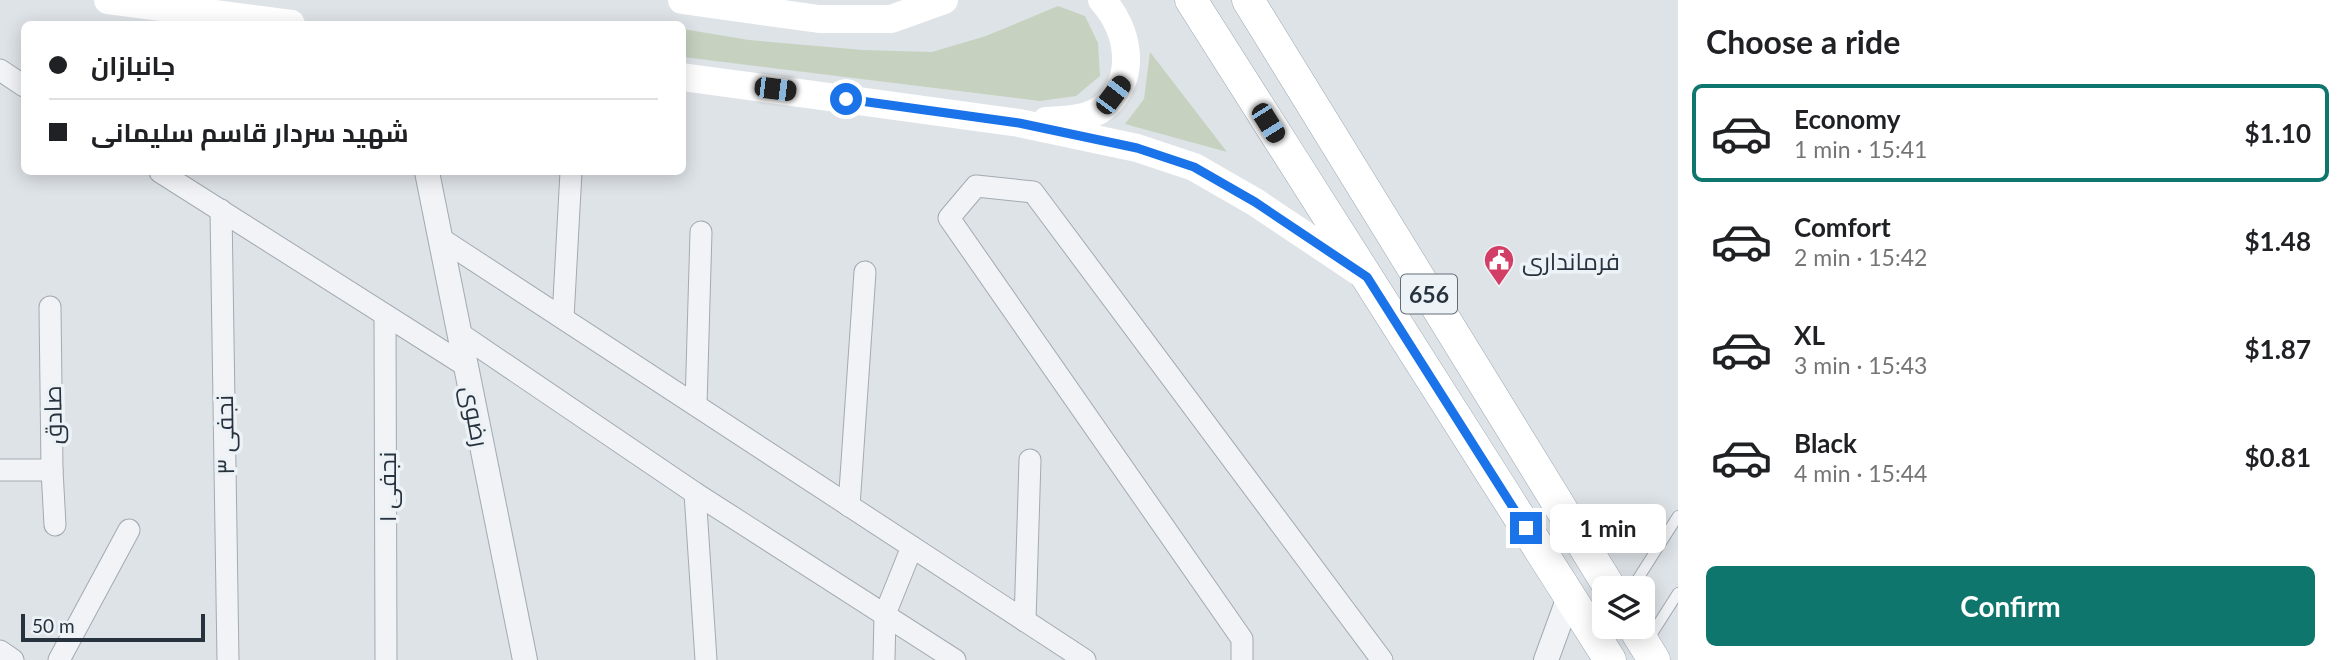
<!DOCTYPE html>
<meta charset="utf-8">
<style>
:root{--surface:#fff;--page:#f6f6f6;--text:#202124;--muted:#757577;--line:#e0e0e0;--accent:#0f766e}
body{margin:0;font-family:Lato,Cairo,sans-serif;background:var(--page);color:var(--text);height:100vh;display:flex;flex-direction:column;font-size:26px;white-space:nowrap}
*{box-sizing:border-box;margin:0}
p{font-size:23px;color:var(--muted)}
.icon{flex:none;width:38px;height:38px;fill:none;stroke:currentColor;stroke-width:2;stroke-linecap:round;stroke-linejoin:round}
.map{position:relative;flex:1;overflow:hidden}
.details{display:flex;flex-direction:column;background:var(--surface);width:665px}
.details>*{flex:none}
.banner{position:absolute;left:21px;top:21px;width:665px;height:154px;border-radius:10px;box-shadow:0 4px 18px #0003;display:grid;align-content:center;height:154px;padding:0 28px;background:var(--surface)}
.buttons{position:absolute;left:1592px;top:576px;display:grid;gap:14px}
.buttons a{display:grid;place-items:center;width:63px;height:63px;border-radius:10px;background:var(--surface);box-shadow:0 4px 18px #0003;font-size:35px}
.scale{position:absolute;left:21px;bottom:18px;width:184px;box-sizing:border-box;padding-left:7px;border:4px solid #27323f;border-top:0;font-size:19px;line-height:24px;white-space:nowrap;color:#27323f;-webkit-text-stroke:5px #edf2f6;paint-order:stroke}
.end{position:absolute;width:32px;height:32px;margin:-16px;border:9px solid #1a73e8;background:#fff;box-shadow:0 0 0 4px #fff}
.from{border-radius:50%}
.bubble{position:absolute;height:49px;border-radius:10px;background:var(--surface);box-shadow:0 4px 18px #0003;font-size:23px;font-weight:700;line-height:49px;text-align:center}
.car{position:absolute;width:21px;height:42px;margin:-21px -10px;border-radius:9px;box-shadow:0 0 5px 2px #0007;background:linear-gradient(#222 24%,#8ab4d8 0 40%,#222 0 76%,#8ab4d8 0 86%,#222 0)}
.banner b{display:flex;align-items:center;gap:24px;height:66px;font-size:26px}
.banner b+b{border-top:2px solid var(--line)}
.banner i{width:18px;height:18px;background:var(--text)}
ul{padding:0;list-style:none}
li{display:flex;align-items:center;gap:21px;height:98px;margin:0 14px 10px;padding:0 14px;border:4px solid transparent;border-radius:10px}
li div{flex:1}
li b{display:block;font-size:26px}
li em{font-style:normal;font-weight:700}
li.selected{border-color:var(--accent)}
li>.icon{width:63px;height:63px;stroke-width:1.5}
h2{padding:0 28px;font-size:32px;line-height:84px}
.cta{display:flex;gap:14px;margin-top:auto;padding:14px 28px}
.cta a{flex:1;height:80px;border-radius:10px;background:var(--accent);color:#fff;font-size:28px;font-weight:700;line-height:80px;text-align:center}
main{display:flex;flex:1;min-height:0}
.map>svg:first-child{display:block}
</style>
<main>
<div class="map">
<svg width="1678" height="660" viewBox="0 0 1678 660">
<rect width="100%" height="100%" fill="#dee3e8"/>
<g fill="#c6d2bf">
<path d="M 1058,6 L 1085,16 L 1098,43 L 1100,76 L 1076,96 L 1040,101 L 683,57 L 683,29 L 749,40 L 863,50 L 932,52 L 986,36 Z"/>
<path d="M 1150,52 L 1227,152 L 1125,124 L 1144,99 Z"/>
</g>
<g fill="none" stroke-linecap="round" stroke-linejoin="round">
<g stroke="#a3aab2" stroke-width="12">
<g id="service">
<path d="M 1632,588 L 1678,516"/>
<path d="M 1648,640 L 1678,593"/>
</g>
</g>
<g stroke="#a3aab2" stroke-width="23">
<g id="minor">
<path d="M 0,70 L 24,86"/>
<path d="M 160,172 L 466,366"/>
<path d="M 221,210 L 228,660"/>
<path d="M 440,238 L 1085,660"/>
<path d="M 385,315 L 386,660"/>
<path d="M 563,318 L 571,172"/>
<path d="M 459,333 L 695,493 L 955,660"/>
<path d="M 696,405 L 701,232"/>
<path d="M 0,470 L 52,470 L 50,307"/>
<path d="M 52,470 L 55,525"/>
<path d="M 695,493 L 706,660"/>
<path d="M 849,506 L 865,272"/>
<path d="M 1025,621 L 1030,460"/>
<path d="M 0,651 L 13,660"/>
<path d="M 59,660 L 129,530"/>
<path d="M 884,660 L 885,614 L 912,547"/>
<path d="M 1242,660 L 1242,639 L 949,218 L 976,186 L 1033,192 L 1382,660"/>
</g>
</g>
<g stroke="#a3aab2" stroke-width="26">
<g id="tertiary">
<path d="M 427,172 L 525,660"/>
<path d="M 1546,660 L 1569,597"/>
</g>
</g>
<g stroke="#9da9b4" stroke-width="33">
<g id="primary">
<path d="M 1191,0 L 1610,660"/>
<path d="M 1248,0 L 1610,588"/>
<path d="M 1633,626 L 1654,660"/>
</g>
</g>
<use href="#service" stroke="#f1f3f6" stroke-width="10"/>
<use href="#minor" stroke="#f1f3f6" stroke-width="21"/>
<use href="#tertiary" stroke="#f1f3f6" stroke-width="24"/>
<g stroke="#fff" stroke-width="28">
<path d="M 108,0 L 291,24"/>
<path d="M 682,0 L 819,19 L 891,19 L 944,0"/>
<path d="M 682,77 L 1019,123 L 1137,148 L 1194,167 L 1255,202 L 1367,277"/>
<path d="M 1046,121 C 1065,120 1088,120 1104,107 C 1138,78 1129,30 1102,0"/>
</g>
<use href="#primary" stroke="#fff" stroke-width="32"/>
</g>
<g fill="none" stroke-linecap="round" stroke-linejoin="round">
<path stroke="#1a73e8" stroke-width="9" d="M 846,99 L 1019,123 L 1137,148 L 1194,167 L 1255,202 L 1367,277 L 1526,528"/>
</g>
<defs>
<g id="civic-pin" transform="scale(1.575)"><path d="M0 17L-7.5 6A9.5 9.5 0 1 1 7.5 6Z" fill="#d23e65" stroke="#edf2f6"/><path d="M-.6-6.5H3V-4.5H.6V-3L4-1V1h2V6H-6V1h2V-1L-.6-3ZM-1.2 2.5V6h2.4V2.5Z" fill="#fff"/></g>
</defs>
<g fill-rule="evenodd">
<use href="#civic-pin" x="1499" y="260"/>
</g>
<g text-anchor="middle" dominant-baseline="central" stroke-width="7" stroke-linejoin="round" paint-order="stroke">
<rect fill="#edf2f6" stroke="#626c76" stroke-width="2" x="1401" y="274.5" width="56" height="39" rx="5"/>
<g font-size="23" font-weight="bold" fill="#27323f">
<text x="1429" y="294">656</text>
</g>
<g font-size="24" fill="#27323f" stroke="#edf2f6" text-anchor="start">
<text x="1522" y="260">فرمانداری</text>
</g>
<g font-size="24" fill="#27323f" stroke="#edf2f6">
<text transform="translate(52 415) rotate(-91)">صادق</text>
<text transform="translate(476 416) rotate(79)">رضوی</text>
<text transform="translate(224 435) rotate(-91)">نجفی ۳</text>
<text transform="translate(386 487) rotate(-90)">نجفی ۱</text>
</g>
</g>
</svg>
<div class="buttons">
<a><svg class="icon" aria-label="layers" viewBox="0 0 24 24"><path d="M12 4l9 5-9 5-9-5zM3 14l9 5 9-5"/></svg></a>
</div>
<div class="scale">50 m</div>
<i class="end from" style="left:846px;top:99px"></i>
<i class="end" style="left:1526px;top:528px"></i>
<div class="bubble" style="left:1550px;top:504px;width:116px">1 min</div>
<i class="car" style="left:775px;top:89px;rotate:97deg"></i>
<i class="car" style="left:1113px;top:95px;rotate:37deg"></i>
<i class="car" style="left:1268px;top:123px;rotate:148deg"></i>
<div class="banner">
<b><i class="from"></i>جانبازان</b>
<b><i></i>شهید سردار قاسم سلیمانی</b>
</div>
</div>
<section class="details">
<h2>Choose a ride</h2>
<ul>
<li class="selected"><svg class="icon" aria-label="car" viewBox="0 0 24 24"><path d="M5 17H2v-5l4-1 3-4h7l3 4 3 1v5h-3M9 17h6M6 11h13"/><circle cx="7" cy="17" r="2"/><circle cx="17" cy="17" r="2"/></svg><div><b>Economy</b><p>1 min · 15:41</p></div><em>$1.10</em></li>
<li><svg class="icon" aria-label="car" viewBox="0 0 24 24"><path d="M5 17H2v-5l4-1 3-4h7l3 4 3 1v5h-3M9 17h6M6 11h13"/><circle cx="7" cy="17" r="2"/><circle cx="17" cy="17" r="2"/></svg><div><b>Comfort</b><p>2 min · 15:42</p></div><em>$1.48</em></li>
<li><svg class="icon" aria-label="car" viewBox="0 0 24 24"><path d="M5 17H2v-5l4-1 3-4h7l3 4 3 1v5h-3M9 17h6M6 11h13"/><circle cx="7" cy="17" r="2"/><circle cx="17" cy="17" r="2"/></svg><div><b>XL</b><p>3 min · 15:43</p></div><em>$1.87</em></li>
<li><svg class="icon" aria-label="car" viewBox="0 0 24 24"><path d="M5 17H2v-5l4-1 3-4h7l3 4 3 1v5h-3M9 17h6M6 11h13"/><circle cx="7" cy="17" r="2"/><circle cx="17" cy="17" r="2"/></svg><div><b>Black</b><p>4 min · 15:44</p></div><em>$0.81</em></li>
</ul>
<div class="cta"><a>Confirm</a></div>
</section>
</main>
